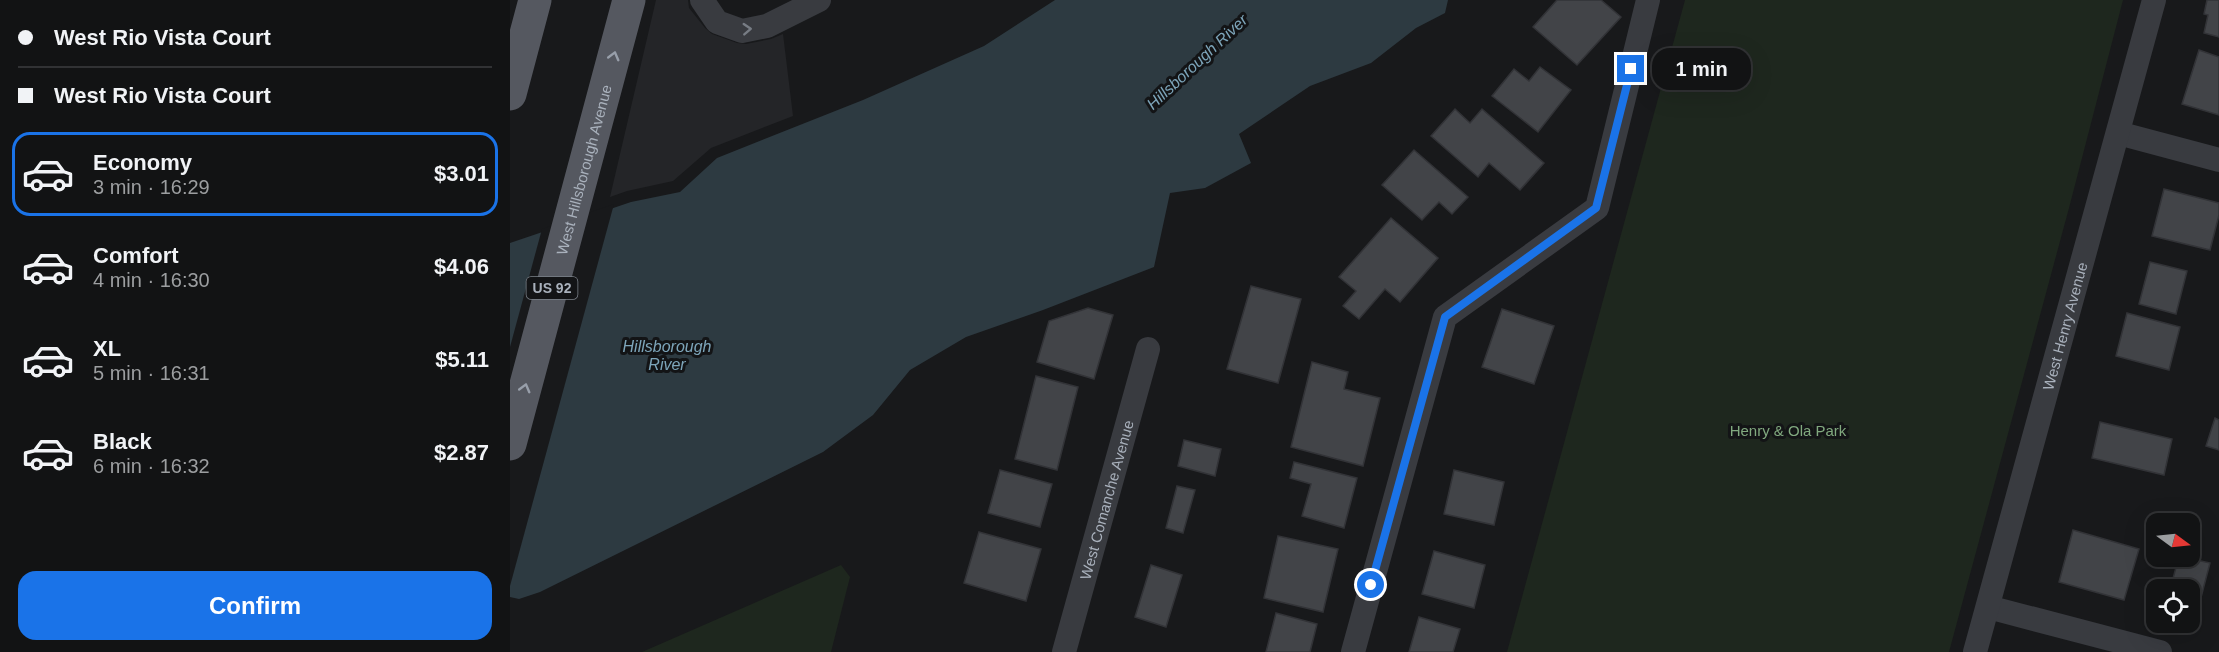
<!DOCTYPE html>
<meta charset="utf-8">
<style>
:root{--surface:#121314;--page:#1b1c1d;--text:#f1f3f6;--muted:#9c9ea0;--line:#313234;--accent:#1a73e8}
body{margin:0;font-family:Arial,sans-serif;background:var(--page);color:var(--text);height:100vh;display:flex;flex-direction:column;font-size:22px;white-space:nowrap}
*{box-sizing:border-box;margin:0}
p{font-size:20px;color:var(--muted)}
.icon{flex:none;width:33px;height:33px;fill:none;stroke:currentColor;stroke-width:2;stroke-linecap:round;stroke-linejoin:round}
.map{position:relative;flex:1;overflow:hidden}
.sheet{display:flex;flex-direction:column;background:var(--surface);width:510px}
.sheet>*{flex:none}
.guide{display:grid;align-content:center;height:132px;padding:0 18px;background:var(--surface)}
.needle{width:39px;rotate:105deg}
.controls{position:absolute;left:1636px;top:513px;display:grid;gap:12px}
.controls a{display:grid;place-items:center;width:54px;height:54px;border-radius:12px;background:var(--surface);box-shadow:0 6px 24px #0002,0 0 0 2px var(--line);font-size:30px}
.end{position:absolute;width:27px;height:27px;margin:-14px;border:8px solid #1a73e8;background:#fff;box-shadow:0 0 0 3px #fff}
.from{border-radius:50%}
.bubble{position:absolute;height:42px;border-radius:18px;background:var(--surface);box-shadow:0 6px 24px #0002,0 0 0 2px var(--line);font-size:20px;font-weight:700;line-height:42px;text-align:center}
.guide b{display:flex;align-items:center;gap:21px;height:57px;font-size:22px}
.guide b+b{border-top:2px solid var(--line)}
.guide i{width:15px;height:15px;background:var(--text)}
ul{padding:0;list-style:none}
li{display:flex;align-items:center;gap:18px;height:84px;margin:0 12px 9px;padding:0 6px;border:3px solid transparent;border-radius:18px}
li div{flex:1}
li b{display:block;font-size:22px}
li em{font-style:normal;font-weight:700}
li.current{border-color:var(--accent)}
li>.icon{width:54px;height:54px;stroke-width:1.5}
.action{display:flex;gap:12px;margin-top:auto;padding:12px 18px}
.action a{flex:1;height:69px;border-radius:18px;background:var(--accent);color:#fff;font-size:24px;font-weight:700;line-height:69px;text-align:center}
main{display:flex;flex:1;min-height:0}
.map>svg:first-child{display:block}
</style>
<main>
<section class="sheet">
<div class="guide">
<b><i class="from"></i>West Rio Vista Court</b>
<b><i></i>West Rio Vista Court</b>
</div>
<ul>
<li class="current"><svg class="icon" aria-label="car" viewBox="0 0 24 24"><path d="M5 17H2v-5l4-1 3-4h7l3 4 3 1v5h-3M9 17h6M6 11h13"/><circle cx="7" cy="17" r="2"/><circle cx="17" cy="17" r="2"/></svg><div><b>Economy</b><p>3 min · 16:29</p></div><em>$3.01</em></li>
<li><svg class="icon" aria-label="car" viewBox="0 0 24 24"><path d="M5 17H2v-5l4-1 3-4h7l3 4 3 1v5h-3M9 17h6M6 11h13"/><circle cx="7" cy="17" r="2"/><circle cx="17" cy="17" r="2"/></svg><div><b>Comfort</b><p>4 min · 16:30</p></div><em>$4.06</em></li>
<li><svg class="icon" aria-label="car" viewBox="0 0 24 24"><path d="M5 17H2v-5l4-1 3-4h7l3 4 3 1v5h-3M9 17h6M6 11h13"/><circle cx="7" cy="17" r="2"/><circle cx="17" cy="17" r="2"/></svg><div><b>XL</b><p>5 min · 16:31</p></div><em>$5.11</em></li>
<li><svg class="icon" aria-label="car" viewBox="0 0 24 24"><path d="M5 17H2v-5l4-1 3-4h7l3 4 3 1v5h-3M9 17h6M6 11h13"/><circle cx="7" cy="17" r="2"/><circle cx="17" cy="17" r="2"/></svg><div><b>Black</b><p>6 min · 16:32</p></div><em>$2.87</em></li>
</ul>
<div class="action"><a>Confirm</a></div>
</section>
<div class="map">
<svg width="1709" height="652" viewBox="0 0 1709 652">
<rect width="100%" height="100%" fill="#18191b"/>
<path fill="#242528" d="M 146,0 L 178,0 L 179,8 L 195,28 L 202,34 L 227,43 L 236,44 L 261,39 L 273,34 L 283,116 L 201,148 L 163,181 L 117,191 L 100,197 Z"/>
<g fill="#1e271e">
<path d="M 1175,0 L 1613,0 L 1559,208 L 1439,652 L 997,652 Z"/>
<path d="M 331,565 L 340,577 L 321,652 L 132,652 Z"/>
</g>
<path fill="#2d3a41" d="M 545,0 L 938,0 L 935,13 L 906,28 L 861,63 L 800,86 L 729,134 L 741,163 L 695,188 L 660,193 L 644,267 L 533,310 L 456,337 L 400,370 L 363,415 L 313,452 L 30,592 L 9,599 L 0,597 L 0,243 L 121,202 L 170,192 L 207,158 L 353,100 L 474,46 Z"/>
<path fill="#18191b" d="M 104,204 L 0,586 L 0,347 L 32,229 Z"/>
<g fill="#424448" stroke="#323337" stroke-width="1.5">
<path d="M 1047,0 L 1091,0 L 1111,17 L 1067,65 L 1023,27 Z"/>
<path d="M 1697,0 L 1709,0 L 1709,37 L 1694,33 L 1698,15 L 1694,14 Z"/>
<path d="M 1689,50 L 1709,57 L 1709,115 L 1672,104 Z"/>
<path d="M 1030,67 L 1061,90 L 1028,132 L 982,96 L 1004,69 L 1019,81 Z"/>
<path d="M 945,109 L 960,123 L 972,109 L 1034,163 L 1010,190 L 979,163 L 968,177 L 921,136 Z"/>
<path d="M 904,150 L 958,197 L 942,214 L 929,202 L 912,220 L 872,185 Z"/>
<path d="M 1654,189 L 1709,203 L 1709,215 L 1700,250 L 1642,236 Z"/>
<path d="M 881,218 L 928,258 L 890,302 L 875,289 L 849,319 L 833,306 L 846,291 L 829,277 Z"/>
<path d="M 1640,262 L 1677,271 L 1666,314 L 1629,304 Z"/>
<path d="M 741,286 L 791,299 L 768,383 L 717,369 Z"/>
<path d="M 578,308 L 603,315 L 584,379 L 527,362 L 539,321 Z"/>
<path d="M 992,309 L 1044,326 L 1024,384 L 972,367 Z"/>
<path d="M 1617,313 L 1670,327 L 1659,370 L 1606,356 Z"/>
<path d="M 802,362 L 838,372 L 834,389 L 870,398 L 853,466 L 781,447 Z"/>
<path d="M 526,376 L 568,387 L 547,470 L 505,459 Z"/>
<path d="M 1705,418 L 1709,420 L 1709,450 L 1696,446 Z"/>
<path d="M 1590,422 L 1662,439 L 1654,475 L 1582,458 Z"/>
<path d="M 674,440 L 711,449 L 705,476 L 668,466 Z"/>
<path d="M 784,462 L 847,478 L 834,528 L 792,516 L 801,484 L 780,478 Z"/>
<path d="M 490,470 L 542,484 L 530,527 L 478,513 Z"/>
<path d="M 944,470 L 994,482 L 984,525 L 934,514 Z"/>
<path d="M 667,486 L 685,490 L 673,533 L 656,528 Z"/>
<path d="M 1563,530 L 1629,549 L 1614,600 L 1549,582 Z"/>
<path d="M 469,532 L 531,549 L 516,601 L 454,583 Z"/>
<path d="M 768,536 L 828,549 L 813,612 L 754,598 Z"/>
<path d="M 924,551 L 975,565 L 964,608 L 912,594 Z"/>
<path d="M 1669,556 L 1700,563 L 1689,605 L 1680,603 L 1680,590 L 1660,590 Z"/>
<path d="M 641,565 L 672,575 L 656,627 L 625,617 Z"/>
<path d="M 766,613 L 807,624 L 800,652 L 756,652 Z"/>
<path d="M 909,617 L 950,629 L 943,652 L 899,652 Z"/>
</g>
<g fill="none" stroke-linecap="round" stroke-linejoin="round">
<g stroke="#393b40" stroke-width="24">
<path d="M 192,0 L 207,22 L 232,31 L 257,26 L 309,0"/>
<path d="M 1608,133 L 1709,160"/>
<path d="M 1478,607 L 1650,652"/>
<path id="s1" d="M 554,652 L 638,349"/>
<path d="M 843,652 L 935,317 L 1087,208 L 1138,0"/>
<path id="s2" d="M 1465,652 L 1644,0"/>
</g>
<g stroke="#555860" stroke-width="33">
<path d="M 0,94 L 25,0"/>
<path id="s3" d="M 0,444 L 119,0"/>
</g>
</g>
<defs><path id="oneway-chevron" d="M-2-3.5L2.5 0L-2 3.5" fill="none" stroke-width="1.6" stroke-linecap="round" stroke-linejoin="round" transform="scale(1.5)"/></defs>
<use stroke="#777c84" href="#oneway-chevron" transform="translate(237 29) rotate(-3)"/>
<g stroke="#989faa">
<use href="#oneway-chevron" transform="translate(104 56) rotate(-75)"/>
<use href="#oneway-chevron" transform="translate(15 388) rotate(-75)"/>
</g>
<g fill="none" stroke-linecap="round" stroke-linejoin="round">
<path stroke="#1a73e8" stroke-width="8" d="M 861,585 L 935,317 L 1086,208 L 1121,69"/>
</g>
<g text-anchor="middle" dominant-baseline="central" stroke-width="6" stroke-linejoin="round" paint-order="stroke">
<rect fill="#131416" stroke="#7c828a" stroke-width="1.5" x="16.5" y="277" width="51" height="22" rx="4.5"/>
<g font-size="14" font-weight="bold" fill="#a9b1bc">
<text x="42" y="288">US 92</text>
</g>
<g font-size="15" fill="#a9b1bc" stroke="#131416">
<text stroke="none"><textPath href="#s3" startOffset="284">West Hillsborough Avenue</textPath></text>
<text stroke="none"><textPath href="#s2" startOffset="338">West Henry Avenue</textPath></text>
<text stroke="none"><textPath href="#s1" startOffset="158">West Comanche Avenue</textPath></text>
</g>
<g font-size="15" fill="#81a97f" stroke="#131416">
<text x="1278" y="430">Henry &amp; Ola Park</text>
</g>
<g font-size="16" font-style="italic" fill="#7da5ba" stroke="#131416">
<text transform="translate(687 62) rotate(-43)">Hillsborough River</text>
<text x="157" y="346">Hillsborough<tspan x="157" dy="18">River</tspan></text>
</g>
</g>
</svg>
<div class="controls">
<a><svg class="needle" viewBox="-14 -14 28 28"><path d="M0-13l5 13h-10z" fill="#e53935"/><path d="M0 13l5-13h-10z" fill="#9c9ea0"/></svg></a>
<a><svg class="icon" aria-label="locate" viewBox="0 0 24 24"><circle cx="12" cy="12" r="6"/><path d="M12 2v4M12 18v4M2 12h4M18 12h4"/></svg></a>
</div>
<i class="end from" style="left:861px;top:585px"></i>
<i class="end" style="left:1121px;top:69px"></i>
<div class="bubble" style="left:1142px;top:48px;width:99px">1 min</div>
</div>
</main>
